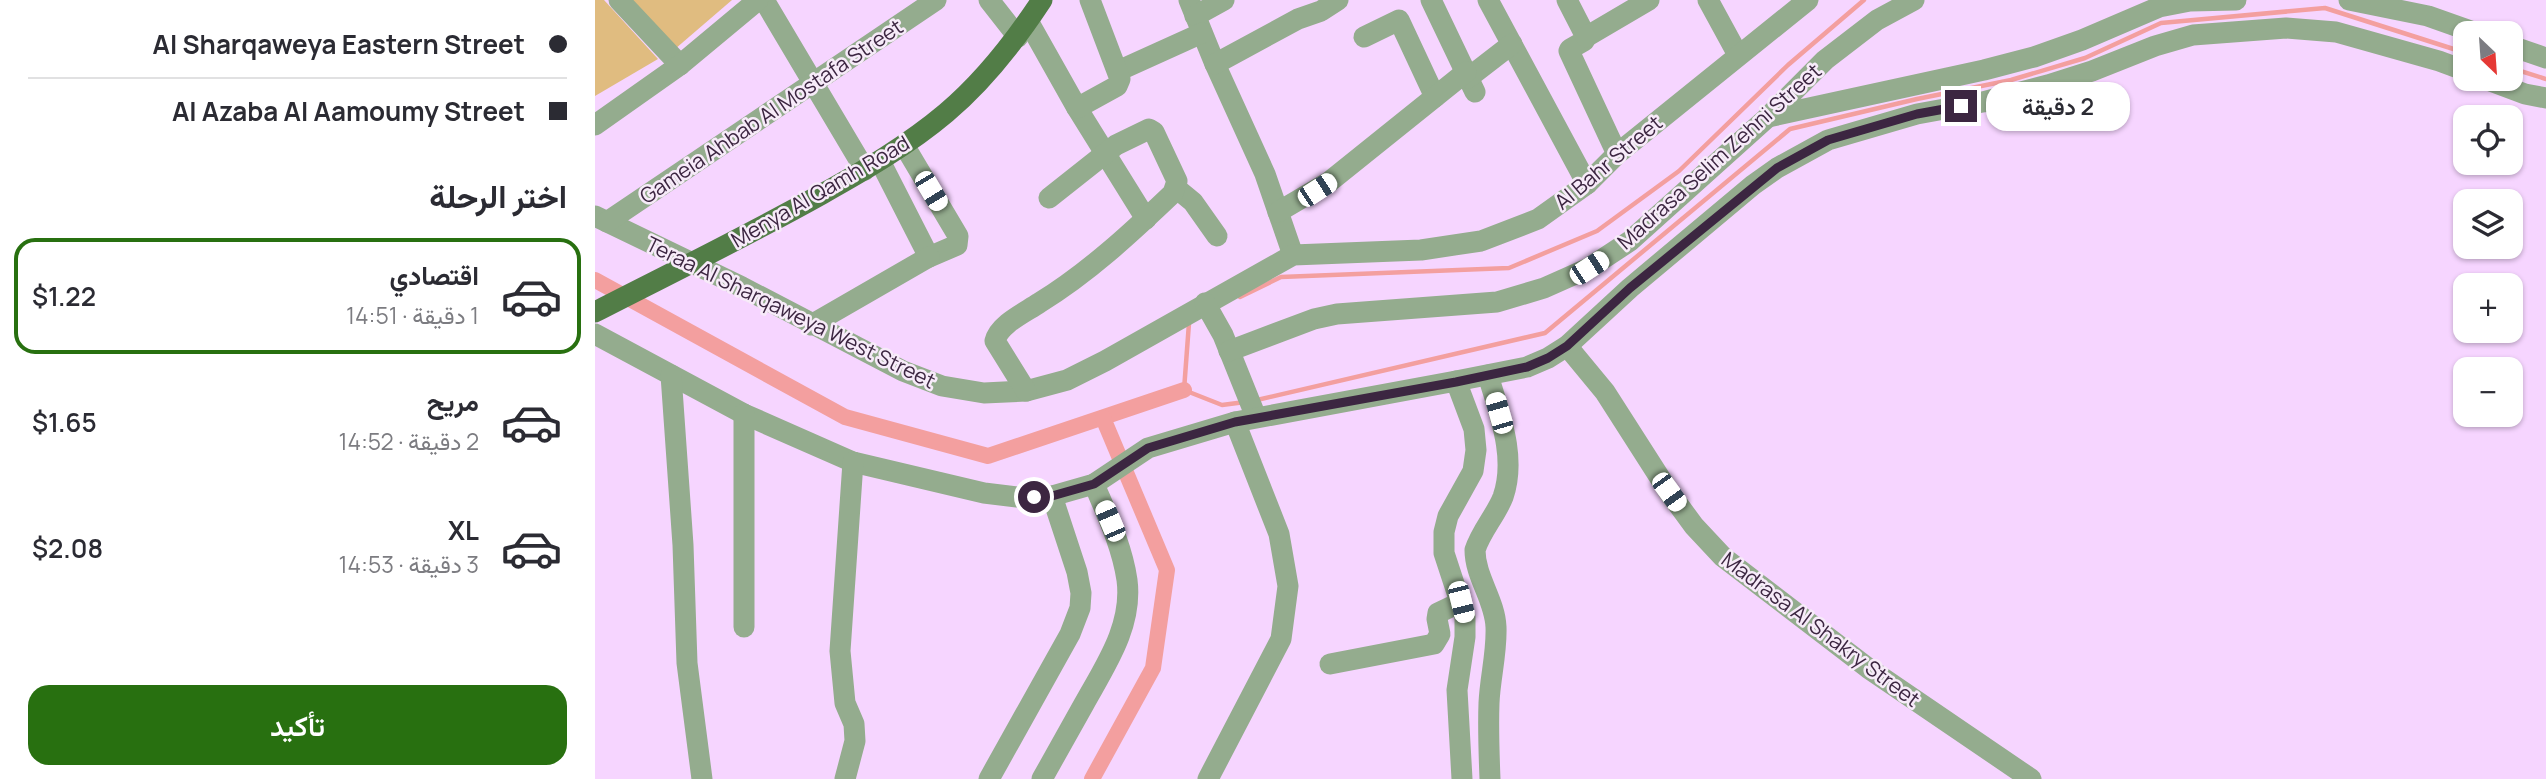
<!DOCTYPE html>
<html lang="ar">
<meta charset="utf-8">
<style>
:root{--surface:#fff;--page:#f2f2f3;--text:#2b2b33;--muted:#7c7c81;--line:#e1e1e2;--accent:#287010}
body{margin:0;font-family:Manrope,Vazirmatn,sans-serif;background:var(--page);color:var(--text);direction:rtl;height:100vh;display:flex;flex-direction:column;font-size:26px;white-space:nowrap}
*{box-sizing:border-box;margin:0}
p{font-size:23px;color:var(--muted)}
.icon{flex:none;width:38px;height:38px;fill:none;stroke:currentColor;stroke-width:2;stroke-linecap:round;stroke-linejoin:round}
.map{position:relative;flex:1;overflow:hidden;direction:ltr}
.sheet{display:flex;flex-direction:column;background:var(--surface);width:595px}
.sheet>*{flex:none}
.hud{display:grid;align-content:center;height:154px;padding:0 28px;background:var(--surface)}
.needle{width:46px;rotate:155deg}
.tools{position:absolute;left:1858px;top:21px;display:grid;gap:14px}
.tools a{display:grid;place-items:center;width:70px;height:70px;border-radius:14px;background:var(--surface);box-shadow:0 2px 5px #0004;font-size:35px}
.end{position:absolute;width:32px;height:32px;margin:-16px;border:9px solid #3c2641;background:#fff;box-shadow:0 0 0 4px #fff}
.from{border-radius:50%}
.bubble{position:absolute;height:49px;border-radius:21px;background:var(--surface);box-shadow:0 2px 5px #0004;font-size:23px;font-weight:600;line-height:49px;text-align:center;direction:rtl}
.car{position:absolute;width:21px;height:42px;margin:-21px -10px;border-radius:9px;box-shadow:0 0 5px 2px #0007;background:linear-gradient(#fff 24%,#345 0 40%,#fff 0 76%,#345 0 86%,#fff 0)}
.hud b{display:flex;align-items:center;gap:24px;height:66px;font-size:26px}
.hud b+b{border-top:2px solid var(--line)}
.hud i{width:18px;height:18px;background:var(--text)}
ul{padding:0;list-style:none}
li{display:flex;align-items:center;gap:21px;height:116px;margin:0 14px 10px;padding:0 14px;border:4px solid transparent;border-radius:21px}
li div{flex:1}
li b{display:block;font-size:26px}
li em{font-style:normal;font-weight:600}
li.on{border-color:var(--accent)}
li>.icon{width:63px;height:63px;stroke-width:1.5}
h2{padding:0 28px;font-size:32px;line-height:84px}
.cta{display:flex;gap:14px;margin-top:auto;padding:14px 28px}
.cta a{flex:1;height:80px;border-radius:21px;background:var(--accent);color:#fff;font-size:28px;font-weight:600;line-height:80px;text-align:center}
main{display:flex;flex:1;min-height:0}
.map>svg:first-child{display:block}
</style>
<main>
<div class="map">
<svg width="1951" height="779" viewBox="0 0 1951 779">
<rect width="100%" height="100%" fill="#f6d5ff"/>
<g fill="#e0bc80">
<path d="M 0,0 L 9,0 L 63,59 L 0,96 Z"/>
<path d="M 37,0 L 137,0 L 80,49 Z"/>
</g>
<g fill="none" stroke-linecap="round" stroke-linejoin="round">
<g stroke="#f39f9f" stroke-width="4.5">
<path d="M 1916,68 L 1951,79"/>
<path d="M 645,297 L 686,277 L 914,268 L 1002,231 L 1084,171 L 1193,65 L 1269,0"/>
<path d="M 594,323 L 589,390 L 627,405 L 650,402"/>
<path d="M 662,400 L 950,333 L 1195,129 L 1322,99 L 1416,80 L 1490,58 L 1566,23 L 1730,8 L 1871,53"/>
</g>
<g stroke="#f39f9f" stroke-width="16">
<path d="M 0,280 L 250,417 L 393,456 L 589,390"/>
<path d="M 497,779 L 558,668 L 572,570 L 508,418"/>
</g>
<g stroke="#94ac8e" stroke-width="21">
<path d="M 24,0 L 85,65"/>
<path d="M 169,0 L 270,170"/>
<path d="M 394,0 L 423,37"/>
<path d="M 594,0 L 620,64 L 670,174 L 698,255"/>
<path d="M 836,0 L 880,92"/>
<path d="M 893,0 L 992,184"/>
<path d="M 972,0 L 991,37 L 989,41 L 975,49 L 974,51 L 1022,154"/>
<path d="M 1113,0 L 1143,55"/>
<path d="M 1754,0 L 1833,16 L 1881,33"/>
<path d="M 600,16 L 629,0"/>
<path d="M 433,21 L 482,108 L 551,219"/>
<path d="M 769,37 L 804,20 L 840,97"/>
<path d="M 991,37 L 1054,0"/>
<path d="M 1916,46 L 1951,58"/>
<path d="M 620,64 L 703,19 L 726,11 L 743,0"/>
<path d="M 523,71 L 607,33"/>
<path d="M 873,78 L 917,44"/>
<path d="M 1890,79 L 1930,94 L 1951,98"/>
<path d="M 482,108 L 522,86 L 525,79 L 495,0"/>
<path d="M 1173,117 L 1389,70 L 1439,57 L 1487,40 L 1564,7 L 1595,1 L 1641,0"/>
<path d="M 0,125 L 85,65 L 163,0"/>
<path d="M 285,161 L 334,257 L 362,245 L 363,236 L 309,145"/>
<path d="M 581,188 L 598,202 L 622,236"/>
<path d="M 683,212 L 734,182 L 871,72"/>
<path d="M 0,216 L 147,287 L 308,371 L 347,386 L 389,393 L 431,391 L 472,380 L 510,361 L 698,255 L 826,250 L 886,241 L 943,219 L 992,184 L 1022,154 L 1213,0"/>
<path d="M 12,222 L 341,0"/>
<path d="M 610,303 L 628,335 L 661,417"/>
<path d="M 216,325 L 334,257"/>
<path d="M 0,334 L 149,414 L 258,462 L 389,493 L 422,497 L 457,496 L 499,484 L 553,448 L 640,422 L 861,381 L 932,367 L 953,358 L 972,346 L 1035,288 L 1158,185 L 1182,168 L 1233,140 L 1322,114 L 1388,102 L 1453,85 L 1497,71 L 1560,46 L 1598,35 L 1691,28 L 1741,32 L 1844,61 L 1871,71"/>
<path d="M 972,346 L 1010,392 L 1074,492 L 1099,526 L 1128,557 L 1273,668 L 1436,779"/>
<path d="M 634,351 L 719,319 L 742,314 L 902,302 L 949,288 L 994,268 L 1035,241 L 1173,117 L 1230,60 L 1282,20 L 1319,0"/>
<path d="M 76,375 L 88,545 L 92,663 L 107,779"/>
<path d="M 893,375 C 904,413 922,457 908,497 C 901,515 886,531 880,550 C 880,577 900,600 901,627 C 902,653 895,678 894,703 C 893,728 894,754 895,779"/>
<path d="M 861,381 L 879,429 L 881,450 L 878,471 L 853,516 L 849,532 L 849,553 L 870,617 L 870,637 L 862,690 L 867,779"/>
<path d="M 431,391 L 400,341 C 404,324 431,312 444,303 C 493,273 536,233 578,193 L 582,181 L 559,132 L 554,129 L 521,145 L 454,198"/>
<path d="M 149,414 L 149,627"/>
<path d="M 735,664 L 839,644 L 845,634 L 842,619 L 843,613 L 866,602"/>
<path d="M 250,779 L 260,741 L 259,724 L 250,703 L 245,651 L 258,462"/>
<path d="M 394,779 L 475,634 L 485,608 L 486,593 L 482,572 L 457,496"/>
<path d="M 447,779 C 461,754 475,729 489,704 C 510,666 538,626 532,580 C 527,546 512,515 499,484"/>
<path d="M 613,779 L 686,639 L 693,586 L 684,534 L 640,422"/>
</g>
<path stroke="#527d47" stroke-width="21" d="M 0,312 C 76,273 152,236 227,194 C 270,170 313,145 351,113 C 389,81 420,41 447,0"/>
</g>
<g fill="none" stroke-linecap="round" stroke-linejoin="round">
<path stroke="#3c2641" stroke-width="9" d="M 439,497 L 457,496 L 499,484 L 553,448 L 640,422 L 861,382 L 932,367 L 953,358 L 972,346 L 1035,288 L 1182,168 L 1233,140 L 1322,114 L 1366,106"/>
</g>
<g text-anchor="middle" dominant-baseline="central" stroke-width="5" stroke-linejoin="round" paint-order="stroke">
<g font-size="21" fill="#3c2641" stroke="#f7ebf9">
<text transform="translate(176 111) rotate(-34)">Gameia Ahbab Al Mostafa Street</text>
<text transform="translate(1124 156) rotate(-42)">Madrasa Selim Zehni Street</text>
<text transform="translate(1013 162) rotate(-40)">Al Bahr Street</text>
<text transform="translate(225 191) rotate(-30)">Menya Al Qamh Road</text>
<text transform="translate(196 312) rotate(26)">Teraa Al Sharqaweya West Street</text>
<text transform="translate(1226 629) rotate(37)">Madrasa Al Shakry Street</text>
</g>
</g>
</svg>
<div class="tools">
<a><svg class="needle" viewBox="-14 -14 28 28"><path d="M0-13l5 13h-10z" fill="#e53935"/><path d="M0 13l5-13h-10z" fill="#7c7c81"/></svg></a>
<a><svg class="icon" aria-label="locate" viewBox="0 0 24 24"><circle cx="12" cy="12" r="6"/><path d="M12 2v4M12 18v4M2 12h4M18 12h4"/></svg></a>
<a><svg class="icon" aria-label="layers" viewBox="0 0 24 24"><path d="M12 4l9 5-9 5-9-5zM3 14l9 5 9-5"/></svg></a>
<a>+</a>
<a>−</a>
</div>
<i class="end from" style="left:439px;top:497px"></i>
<i class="end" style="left:1366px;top:106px"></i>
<div class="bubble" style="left:1391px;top:82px;width:144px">2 دقيقة</div>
<i class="car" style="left:722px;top:190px;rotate:57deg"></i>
<i class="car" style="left:336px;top:191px;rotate:149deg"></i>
<i class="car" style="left:994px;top:268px;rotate:57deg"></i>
<i class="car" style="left:904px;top:413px;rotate:344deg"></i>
<i class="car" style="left:1074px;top:492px;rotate:144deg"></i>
<i class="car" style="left:515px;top:521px;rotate:337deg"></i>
<i class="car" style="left:866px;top:602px;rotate:166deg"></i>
</div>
<section class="sheet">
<div class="hud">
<b><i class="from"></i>Al Sharqaweya Eastern Street</b>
<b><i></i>Al Azaba Al Aamoumy Street</b>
</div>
<h2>اختر الرحلة</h2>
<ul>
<li class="on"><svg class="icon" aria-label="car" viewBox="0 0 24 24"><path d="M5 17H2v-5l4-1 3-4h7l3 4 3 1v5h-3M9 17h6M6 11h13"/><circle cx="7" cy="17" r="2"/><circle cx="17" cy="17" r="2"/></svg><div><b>اقتصادي</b><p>1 دقيقة · 14:51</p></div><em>$1.22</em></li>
<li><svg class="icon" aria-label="car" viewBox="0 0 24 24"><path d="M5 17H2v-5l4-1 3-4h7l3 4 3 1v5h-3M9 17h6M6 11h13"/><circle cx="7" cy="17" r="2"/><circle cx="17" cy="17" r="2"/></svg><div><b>مريح</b><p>2 دقيقة · 14:52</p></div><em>$1.65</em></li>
<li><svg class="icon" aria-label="car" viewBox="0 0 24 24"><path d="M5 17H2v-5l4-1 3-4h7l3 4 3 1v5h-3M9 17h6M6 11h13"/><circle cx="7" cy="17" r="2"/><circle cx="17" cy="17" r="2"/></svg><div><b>XL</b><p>3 دقيقة · 14:53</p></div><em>$2.08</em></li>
</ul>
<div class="cta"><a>تأكيد</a></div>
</section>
</main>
